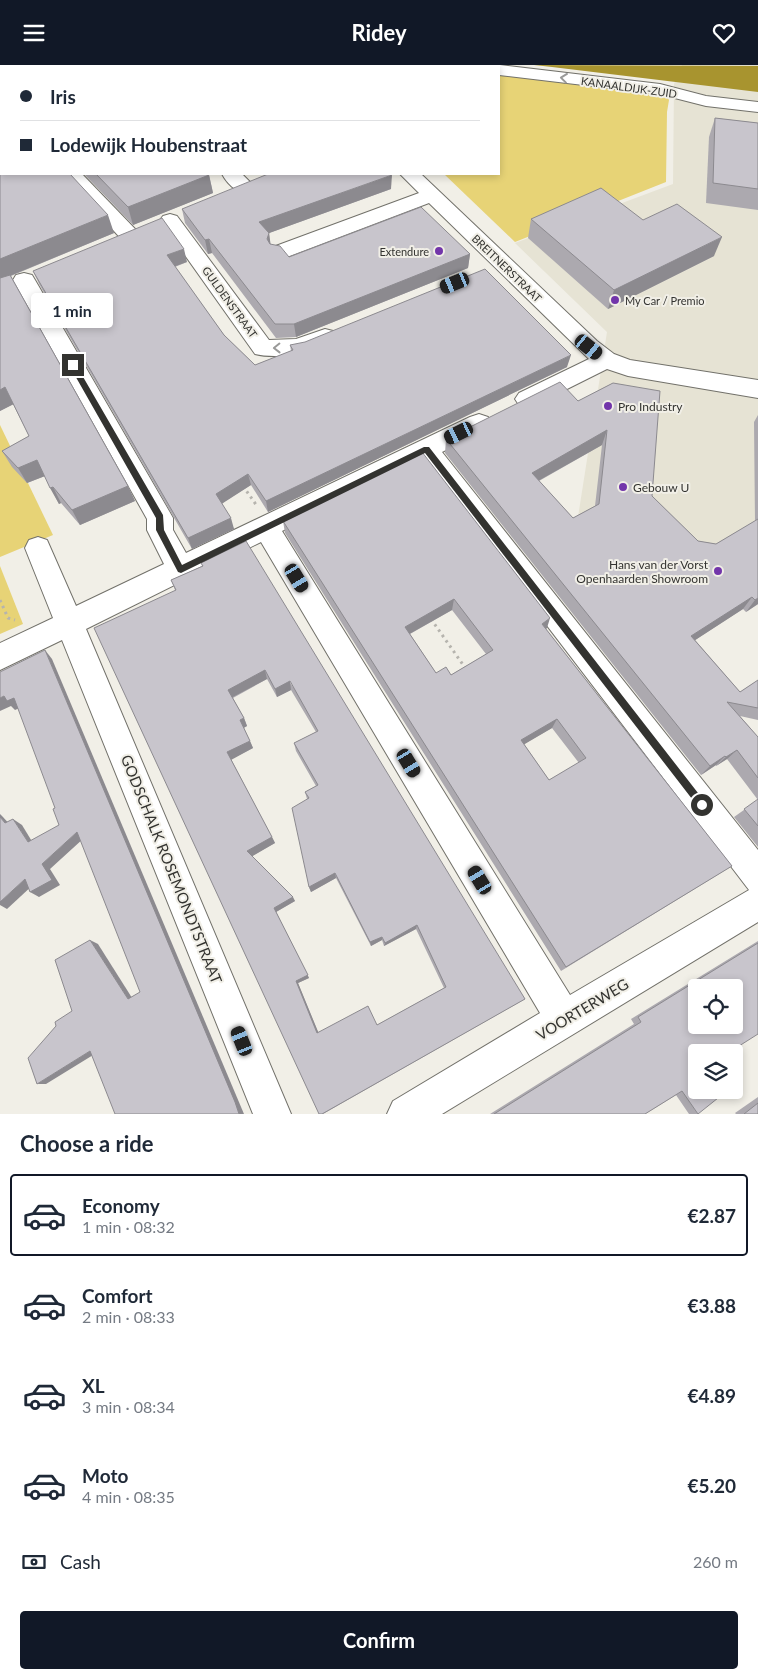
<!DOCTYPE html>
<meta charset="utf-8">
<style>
:root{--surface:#fff;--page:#f6f6f7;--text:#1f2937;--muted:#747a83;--line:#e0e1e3;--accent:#111827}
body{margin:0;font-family:Lato,sans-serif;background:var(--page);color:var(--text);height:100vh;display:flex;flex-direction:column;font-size:19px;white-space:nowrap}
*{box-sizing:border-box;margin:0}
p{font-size:16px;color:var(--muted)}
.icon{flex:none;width:28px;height:28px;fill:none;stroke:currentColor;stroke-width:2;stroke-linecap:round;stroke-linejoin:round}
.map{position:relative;height:1049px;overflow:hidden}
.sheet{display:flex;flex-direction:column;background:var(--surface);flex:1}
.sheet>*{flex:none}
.banner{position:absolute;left:0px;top:0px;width:500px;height:110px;box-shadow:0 2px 8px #0003;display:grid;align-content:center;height:110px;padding:0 20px;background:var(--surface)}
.controls{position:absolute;left:688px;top:914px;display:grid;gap:10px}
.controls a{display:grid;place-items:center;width:55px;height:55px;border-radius:5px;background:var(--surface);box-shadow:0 2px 8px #0003;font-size:25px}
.end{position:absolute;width:22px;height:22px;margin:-11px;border:6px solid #333330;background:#fff;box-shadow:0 0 0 2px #fff}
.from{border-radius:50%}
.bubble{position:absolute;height:35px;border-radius:5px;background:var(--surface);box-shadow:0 2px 8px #0003;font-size:16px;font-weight:700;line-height:35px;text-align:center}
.car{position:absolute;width:15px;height:30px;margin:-15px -8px;border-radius:6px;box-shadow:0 0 4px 1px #0007;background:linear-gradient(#222 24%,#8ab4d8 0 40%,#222 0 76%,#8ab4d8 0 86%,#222 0)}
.banner b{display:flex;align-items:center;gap:18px;height:48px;font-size:19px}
.banner b+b{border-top:1px solid var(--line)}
.banner i{width:12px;height:12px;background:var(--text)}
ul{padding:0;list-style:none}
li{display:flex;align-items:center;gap:15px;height:82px;margin:0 10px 8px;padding:0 10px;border:2px solid transparent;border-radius:5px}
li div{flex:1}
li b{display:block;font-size:19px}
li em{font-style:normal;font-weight:700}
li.current{border-color:var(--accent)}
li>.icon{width:45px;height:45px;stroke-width:1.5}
h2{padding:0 20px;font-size:22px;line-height:60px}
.pay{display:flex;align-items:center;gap:12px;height:55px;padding:0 20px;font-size:19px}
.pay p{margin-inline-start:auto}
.primary-button{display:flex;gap:10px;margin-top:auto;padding:10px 20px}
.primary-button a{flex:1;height:58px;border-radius:5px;background:var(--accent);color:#fff;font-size:20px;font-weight:700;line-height:58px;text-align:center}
header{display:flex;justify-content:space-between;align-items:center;height:65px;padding:0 20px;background:var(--accent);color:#fff;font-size:22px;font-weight:700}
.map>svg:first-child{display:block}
</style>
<header><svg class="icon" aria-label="menu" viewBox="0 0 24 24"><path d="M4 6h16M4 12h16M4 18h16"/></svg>Ridey<svg class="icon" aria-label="heart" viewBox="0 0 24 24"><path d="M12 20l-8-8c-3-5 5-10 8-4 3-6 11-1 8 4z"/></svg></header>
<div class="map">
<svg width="758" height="1049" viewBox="0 0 758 1049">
<rect width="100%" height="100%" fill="#f1efe7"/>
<path fill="#e6e3d4" d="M 682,0 L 758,0 L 758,511 L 578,452 L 607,267 L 515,178 L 673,119 L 674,19 Z"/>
<g fill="#e7d376">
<path d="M 499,9 L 666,30 L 669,35 L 667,47 L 666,117 L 515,177 L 444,109 L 499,109 Z"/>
<path d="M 0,360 L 53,470 L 0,492 Z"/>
<path d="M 0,501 L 23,559 L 0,569 Z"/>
</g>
<path fill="#a8942f" d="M 534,0 L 758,1 L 758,27 L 552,2 Z"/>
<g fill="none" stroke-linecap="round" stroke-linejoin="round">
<g stroke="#72716a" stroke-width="2">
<g id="minor">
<path d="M 305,0 L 323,0 L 323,1 L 306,1 Z"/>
<path d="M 445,0 L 472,0 L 473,1 L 446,1 Z"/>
<path d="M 500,0 L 660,19 L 706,31 L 758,37 L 758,47 L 706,41 L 659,29 L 499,10 L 499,1 L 493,1 Z"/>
<path d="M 62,109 L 82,109 L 138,167 L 141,172 L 138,177 L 131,179 L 124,177 Z"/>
<path d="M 222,109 L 242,109 L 256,123 L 253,127 C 239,131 228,120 222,109 Z"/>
<path d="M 400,109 L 421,109 L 597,276 L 614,289 L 630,295 L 758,315 L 758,333 L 628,311 L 607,304 L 535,340 L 527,343 L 519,340 L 515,334 L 519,328 L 589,294 L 429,138 L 287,192 L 280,194 L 273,192 L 270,187 L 273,182 L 419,128 Z"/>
<path d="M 170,149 L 177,151 L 269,275 L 296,274 L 325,264 L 333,266 L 336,272 C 325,290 274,294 255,289 L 160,155 L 163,151 Z"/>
<path d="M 24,208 L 32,210 L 35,215 L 169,446 L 173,453 L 173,465 L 186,488 L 470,352 L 479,349 L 488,352 L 491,358 L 488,364 L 442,387 L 758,785 L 758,857 L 442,1049 L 387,1049 L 393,1036 L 540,948 L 261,477 L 86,564 L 291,1049 L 253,1049 L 62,575 L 0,605 L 0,578 L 53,553 L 25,483 L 29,475 L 38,472 L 47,475 L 76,541 L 164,499 L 147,465 L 147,454 L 13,215 L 16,210 ZM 422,397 L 749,825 L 570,930 L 282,466 Z"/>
</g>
</g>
<path stroke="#b6b4ae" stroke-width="2.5" stroke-dasharray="2 2.5" stroke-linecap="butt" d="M 446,209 L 455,219"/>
<g stroke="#b6b4ae" stroke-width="3" stroke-dasharray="2.5 4" stroke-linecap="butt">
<path d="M 243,421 L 257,441"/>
<path d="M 0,535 L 8,553 L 15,555"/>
<path d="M 431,554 L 466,604"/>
</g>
<use href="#minor" fill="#fff" fill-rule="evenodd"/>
</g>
<g fill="#aca9af" fill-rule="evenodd">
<path d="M 29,0 L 275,0 L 276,1 L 25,1 Z"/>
<path d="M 0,10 L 1,109 L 114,168 L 11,211 L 128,421 L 135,436 L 80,460 L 61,438 L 59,439 L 45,411 L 27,418 L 12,402 L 2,386 L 29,371 L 13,339 L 0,346 Z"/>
<path d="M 715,53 L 758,58 L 758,145 L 706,138 L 709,72 Z"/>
<path d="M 84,109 L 208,109 L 209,110 L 213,128 L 133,160 Z"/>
<path d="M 391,124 L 269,168 L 270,179 L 289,192 L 470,189 L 468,203 L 296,272 L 276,273 L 212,188 L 208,189 L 185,158 L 182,144 Z"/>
<path d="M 531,154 L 643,155 L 714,191 L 608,244 L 528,173 Z"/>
<path d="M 187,197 L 175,202 L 224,270 L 255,300 L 291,286 L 290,280 L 567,302 L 268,447 L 251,420 L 222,438 L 234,464 L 192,484 L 39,219 L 33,206 Z"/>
<path d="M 613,318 L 652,431 L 698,476 L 716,479 L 755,456 L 754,357 L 758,350 L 758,539 L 746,547 L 743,544 L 695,575 L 740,627 L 758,615 L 758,655 L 740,651 L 758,672 L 758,782 L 734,752 L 758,735 L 727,694 L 716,701 L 716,700 L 701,710 L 445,388 L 446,374 L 578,336 ZM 602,380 L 595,441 L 573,453 L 539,416 Z"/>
<path d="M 283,456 L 547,563 L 546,564 L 732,801 L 561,906 L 285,468 ZM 452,545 L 486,589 L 451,610 L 436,608 L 410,569 ZM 552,663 L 579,698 L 549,715 L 524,679 Z"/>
<path d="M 201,498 L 525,934 L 323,1049 L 175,525 L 171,515 L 202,501 ZM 267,614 L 277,632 L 291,625 L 316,667 L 294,678 L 296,686 L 316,721 L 305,727 L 307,734 L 309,822 L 311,827 L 336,813 L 371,881 L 382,875 L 384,881 L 416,864 L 444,923 L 377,960 L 318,967 L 298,918 L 309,913 L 276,847 L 295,836 L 252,791 L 275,778 L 231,694 L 253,683 L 244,663 L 247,661 L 244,653 L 233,633 Z"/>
<path d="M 758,876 L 758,969 L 696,988 L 698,1049 L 689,1049 L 676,1030 L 645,1049 L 490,1049 L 634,959 L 631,954 Z"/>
<path d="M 758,1032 L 758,1049 L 736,1049 L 735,1048 Z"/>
</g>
<g fill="#8c8a8f">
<path d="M 118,0 L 131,0 L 132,1 L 118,1 Z"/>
<path d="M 209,110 L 213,128 L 133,160 L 128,142 Z"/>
<path d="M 392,110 L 391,124 L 261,171 L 259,157 Z"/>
<path d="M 108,150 L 114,168 L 0,215 L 0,194 Z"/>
<path d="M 269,168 L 271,182 L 267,174 Z"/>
<path d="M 722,172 L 714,191 L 608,244 L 614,225 Z"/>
<path d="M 209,174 L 212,188 L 208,189 L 205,175 Z"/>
<path d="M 184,184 L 187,197 L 170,203 L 167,190 Z"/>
<path d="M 470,189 L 468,203 L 296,272 L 294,259 Z"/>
<path d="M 571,290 L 567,302 L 268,447 L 266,436 Z"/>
<path d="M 5,322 L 14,339 L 0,346 L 0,325 Z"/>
<path d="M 607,365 L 602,380 L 529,421 L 532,408 Z"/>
<path d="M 37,395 L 45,411 L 27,418 L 18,403 Z"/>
<path d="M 248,409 L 251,420 L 220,440 L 216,429 Z"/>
<path d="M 128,421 L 135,436 L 80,460 L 72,445 Z"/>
<path d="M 53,422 L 61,438 L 59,439 L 50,423 Z"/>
<path d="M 231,453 L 234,464 L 192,484 L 188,473 Z"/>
<path d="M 752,532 L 743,544 L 683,583 L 691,571 Z"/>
<path d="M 758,533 L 758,539 L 746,547 L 755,535 Z"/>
<path d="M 454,534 L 452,545 L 404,572 L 405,562 Z"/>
<path d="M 550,553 L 547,563 L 538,570 L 542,559 Z"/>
<path d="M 45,585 L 52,594 L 244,1049 L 239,1049 Z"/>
<path d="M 265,605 L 267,614 L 231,633 L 228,625 Z"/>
<path d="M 290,616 L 291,625 L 277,632 L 275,624 Z"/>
<path d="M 4,631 L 14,633 L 22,642 L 15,645 L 11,641 L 0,646 L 0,633 Z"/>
<path d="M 244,653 L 247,661 L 243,663 L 240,655 Z"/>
<path d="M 557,654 L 552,663 L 518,683 L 521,675 Z"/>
<path d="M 250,676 L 253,683 L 231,695 L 227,687 Z"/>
<path d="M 737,685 L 727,694 L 716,701 L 726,692 Z"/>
<path d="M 725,691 L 716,700 L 701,710 L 710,701 Z"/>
<path d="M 0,749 L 2,751 L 14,764 L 5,758 L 0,752 Z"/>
<path d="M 13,754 L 22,760 L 36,783 L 28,777 Z"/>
<path d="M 77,767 L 84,773 L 50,804 L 60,820 L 39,832 L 30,827 L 42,799 Z"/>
<path d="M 272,772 L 275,778 L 251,792 L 247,786 Z"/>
<path d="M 335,808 L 336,813 L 311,827 L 309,822 Z"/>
<path d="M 25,814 L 34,819 L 7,844 L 0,840 L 0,837 Z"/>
<path d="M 293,832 L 295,836 L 276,847 L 309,913 L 298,918 L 319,969 L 317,968 L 296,916 L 274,843 Z"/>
<path d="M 417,860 L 416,864 L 384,881 L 385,878 Z"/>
<path d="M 382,872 L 382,875 L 371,881 L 370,877 Z"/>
<path d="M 90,875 L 98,879 L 134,936 L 128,934 Z"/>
<path d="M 90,986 L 98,987 L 46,1019 L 37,1019 Z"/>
</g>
<g fill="#c8c5cc" stroke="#8c8a8f" fill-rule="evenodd">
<path d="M 29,0 L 102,0 L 101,1 L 25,1 Z"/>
<path d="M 144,0 L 275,0 L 276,1 L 145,1 Z"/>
<path d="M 0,10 L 1,10 L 1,109 L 70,109 L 108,150 L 0,194 Z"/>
<path d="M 715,53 L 758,58 L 758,124 L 713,118 Z"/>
<path d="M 96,109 L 208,109 L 209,110 L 128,142 Z"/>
<path d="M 268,109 L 391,109 L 392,110 L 259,157 L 269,168 L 267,174 L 270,179 L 280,181 L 289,192 L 421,142 L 470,189 L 294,259 L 275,259 L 209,174 L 205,175 L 182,144 Z"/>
<path d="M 601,123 L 643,155 L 677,139 L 722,172 L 614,225 L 531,154 Z"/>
<path d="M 162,153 L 184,184 L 167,190 L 224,270 L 255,300 L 293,285 L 290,280 L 305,277 L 485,204 L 571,290 L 266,436 L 248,409 L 216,429 L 231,453 L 188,473 L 33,206 Z"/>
<path d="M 10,210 L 128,421 L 72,445 L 53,422 L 50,423 L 37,395 L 18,403 L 2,386 L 29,371 L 5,322 L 0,325 L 0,213 Z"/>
<path d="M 560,317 L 578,336 L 613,318 L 660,326 L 652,431 L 698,476 L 716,479 L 758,454 L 758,533 L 755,535 L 752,532 L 691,571 L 740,627 L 758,615 L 758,643 L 727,637 L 758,672 L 758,713 L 737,685 L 726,692 L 725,691 L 710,701 L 446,374 ZM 607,365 L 599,439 L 573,453 L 532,408 Z"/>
<path d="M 422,387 L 550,553 L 542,559 L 732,801 L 566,902 L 283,456 ZM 454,534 L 493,585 L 451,610 L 446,602 L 436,608 L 405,562 ZM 557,654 L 586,693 L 549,715 L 521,675 Z"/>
<path d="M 246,476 L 525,934 L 322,1049 L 319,1049 L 94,563 L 176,525 L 171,515 L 203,501 L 201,498 ZM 265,605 L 275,624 L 290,616 L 318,666 L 294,678 L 318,720 L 305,727 L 309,733 L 292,743 L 309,822 L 335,808 L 370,877 L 382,872 L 385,878 L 417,860 L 446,922 L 377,960 L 368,941 L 317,968 L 296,916 L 308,910 L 274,843 L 293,832 L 247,786 L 272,772 L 227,687 L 250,676 L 240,655 L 244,653 L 228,625 Z"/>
<path d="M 45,585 L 235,1037 L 239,1049 L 115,1049 L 90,986 L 37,1019 L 28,993 L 56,961 L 55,957 L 72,946 L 55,895 L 90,875 L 128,934 L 140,927 L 77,767 L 42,799 L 52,815 L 30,827 L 25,814 L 0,837 L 0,752 L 5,758 L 13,754 L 28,777 L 59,760 L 53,744 L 55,743 L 14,633 L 7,636 L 4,631 L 0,633 L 0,607 Z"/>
<path d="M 758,734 L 758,761 L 744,744 Z"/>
<path d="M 758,878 L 758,969 L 728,988 L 696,988 L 696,1025 L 728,1025 L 698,1049 L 682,1026 L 645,1049 L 494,1049 L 641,957 L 638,952 ZM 696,922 L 734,922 L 734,960 L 696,960 Z"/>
<path d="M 734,1007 L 739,1016 L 734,1021 Z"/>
<path d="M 758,1038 L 758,1049 L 744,1049 Z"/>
</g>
<defs><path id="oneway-chevron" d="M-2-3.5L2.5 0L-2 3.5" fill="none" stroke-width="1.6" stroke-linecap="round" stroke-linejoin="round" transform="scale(1.25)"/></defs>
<g stroke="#999998">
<use href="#oneway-chevron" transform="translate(564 13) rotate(-173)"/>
<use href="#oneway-chevron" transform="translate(277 283) rotate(179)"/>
</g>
<path fill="#333330" d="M 70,298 L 75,298 L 163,450 L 164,465 L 182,500 L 424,382 L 429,382 L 705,737 L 705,743 L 699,743 L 425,388 L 181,508 L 178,507 L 156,465 L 156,453 L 69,300 Z"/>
<g fill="#7235aa" stroke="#f1efe7" stroke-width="2">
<circle cx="439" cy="186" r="5"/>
<circle cx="615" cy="235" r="5"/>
<circle cx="608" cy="341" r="5"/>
<circle cx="623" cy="422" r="5"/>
<circle cx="718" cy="506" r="5"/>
</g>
<g text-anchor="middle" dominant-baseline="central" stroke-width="4" stroke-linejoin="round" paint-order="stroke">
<g font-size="11" fill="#333330" stroke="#f1efe7">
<text transform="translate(629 22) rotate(8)">KANAALDIJK-ZUID</text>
<text transform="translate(507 203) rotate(44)">BREITNERSTRAAT</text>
<text transform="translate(230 237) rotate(54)">GULDENSTRAAT</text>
</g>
<g font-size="11" fill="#333330" stroke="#f1efe7" text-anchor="end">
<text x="429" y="186">Extendure</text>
<text x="625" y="235" text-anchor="start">My Car / Premio</text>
</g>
<g font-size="12" fill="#333330" stroke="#f1efe7" text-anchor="start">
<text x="618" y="341">Pro Industry</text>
<text x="633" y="422">Gebouw U</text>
<text x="708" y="499" text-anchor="end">Hans van der Vorst<tspan x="708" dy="14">Openhaarden Showroom</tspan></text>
</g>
<g font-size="15" fill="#333330" stroke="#f1efe7">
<text transform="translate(172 804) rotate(68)">GODSCHALK ROSEMONDTSTRAAT</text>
<text transform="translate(582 944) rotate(-31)">VOORTERWEG</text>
</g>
</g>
</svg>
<div class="controls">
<a><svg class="icon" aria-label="locate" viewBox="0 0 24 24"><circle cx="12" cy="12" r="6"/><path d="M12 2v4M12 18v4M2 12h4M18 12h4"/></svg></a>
<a><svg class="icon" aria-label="layers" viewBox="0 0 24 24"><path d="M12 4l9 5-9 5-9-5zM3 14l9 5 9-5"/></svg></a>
</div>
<i class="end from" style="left:702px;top:740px"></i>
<i class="end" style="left:73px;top:300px"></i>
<div class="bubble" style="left:31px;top:228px;width:82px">1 min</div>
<i class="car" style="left:455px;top:218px;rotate:248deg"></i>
<i class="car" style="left:589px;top:282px;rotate:129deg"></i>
<i class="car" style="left:459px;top:368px;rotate:244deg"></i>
<i class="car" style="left:297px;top:513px;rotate:149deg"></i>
<i class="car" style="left:409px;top:698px;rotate:149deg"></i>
<i class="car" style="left:480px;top:815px;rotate:329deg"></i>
<i class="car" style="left:242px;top:976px;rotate:338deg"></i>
<div class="banner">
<b><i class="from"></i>Iris</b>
<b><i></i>Lodewijk Houbenstraat</b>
</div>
</div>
<section class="sheet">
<h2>Choose a ride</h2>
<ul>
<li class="current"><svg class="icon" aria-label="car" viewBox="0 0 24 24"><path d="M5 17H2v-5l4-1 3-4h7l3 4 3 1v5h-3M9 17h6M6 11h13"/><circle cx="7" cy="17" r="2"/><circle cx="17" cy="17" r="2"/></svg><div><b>Economy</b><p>1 min · 08:32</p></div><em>€2.87</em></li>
<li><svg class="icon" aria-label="car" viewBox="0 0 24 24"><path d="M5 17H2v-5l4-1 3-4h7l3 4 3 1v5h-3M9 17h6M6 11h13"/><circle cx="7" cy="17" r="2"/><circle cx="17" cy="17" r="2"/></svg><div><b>Comfort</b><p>2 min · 08:33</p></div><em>€3.88</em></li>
<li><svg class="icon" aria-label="car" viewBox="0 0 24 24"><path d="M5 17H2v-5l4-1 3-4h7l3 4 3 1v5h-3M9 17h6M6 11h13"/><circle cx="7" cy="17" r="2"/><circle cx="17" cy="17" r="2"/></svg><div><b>XL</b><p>3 min · 08:34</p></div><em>€4.89</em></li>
<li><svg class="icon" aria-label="car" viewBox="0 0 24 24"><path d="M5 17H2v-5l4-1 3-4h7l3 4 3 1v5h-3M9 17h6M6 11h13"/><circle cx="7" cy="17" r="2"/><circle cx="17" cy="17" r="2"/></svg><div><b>Moto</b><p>4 min · 08:35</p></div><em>€5.20</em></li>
</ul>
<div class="pay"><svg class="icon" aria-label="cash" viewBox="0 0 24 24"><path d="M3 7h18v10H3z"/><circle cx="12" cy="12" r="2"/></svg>Cash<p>260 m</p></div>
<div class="primary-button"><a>Confirm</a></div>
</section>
